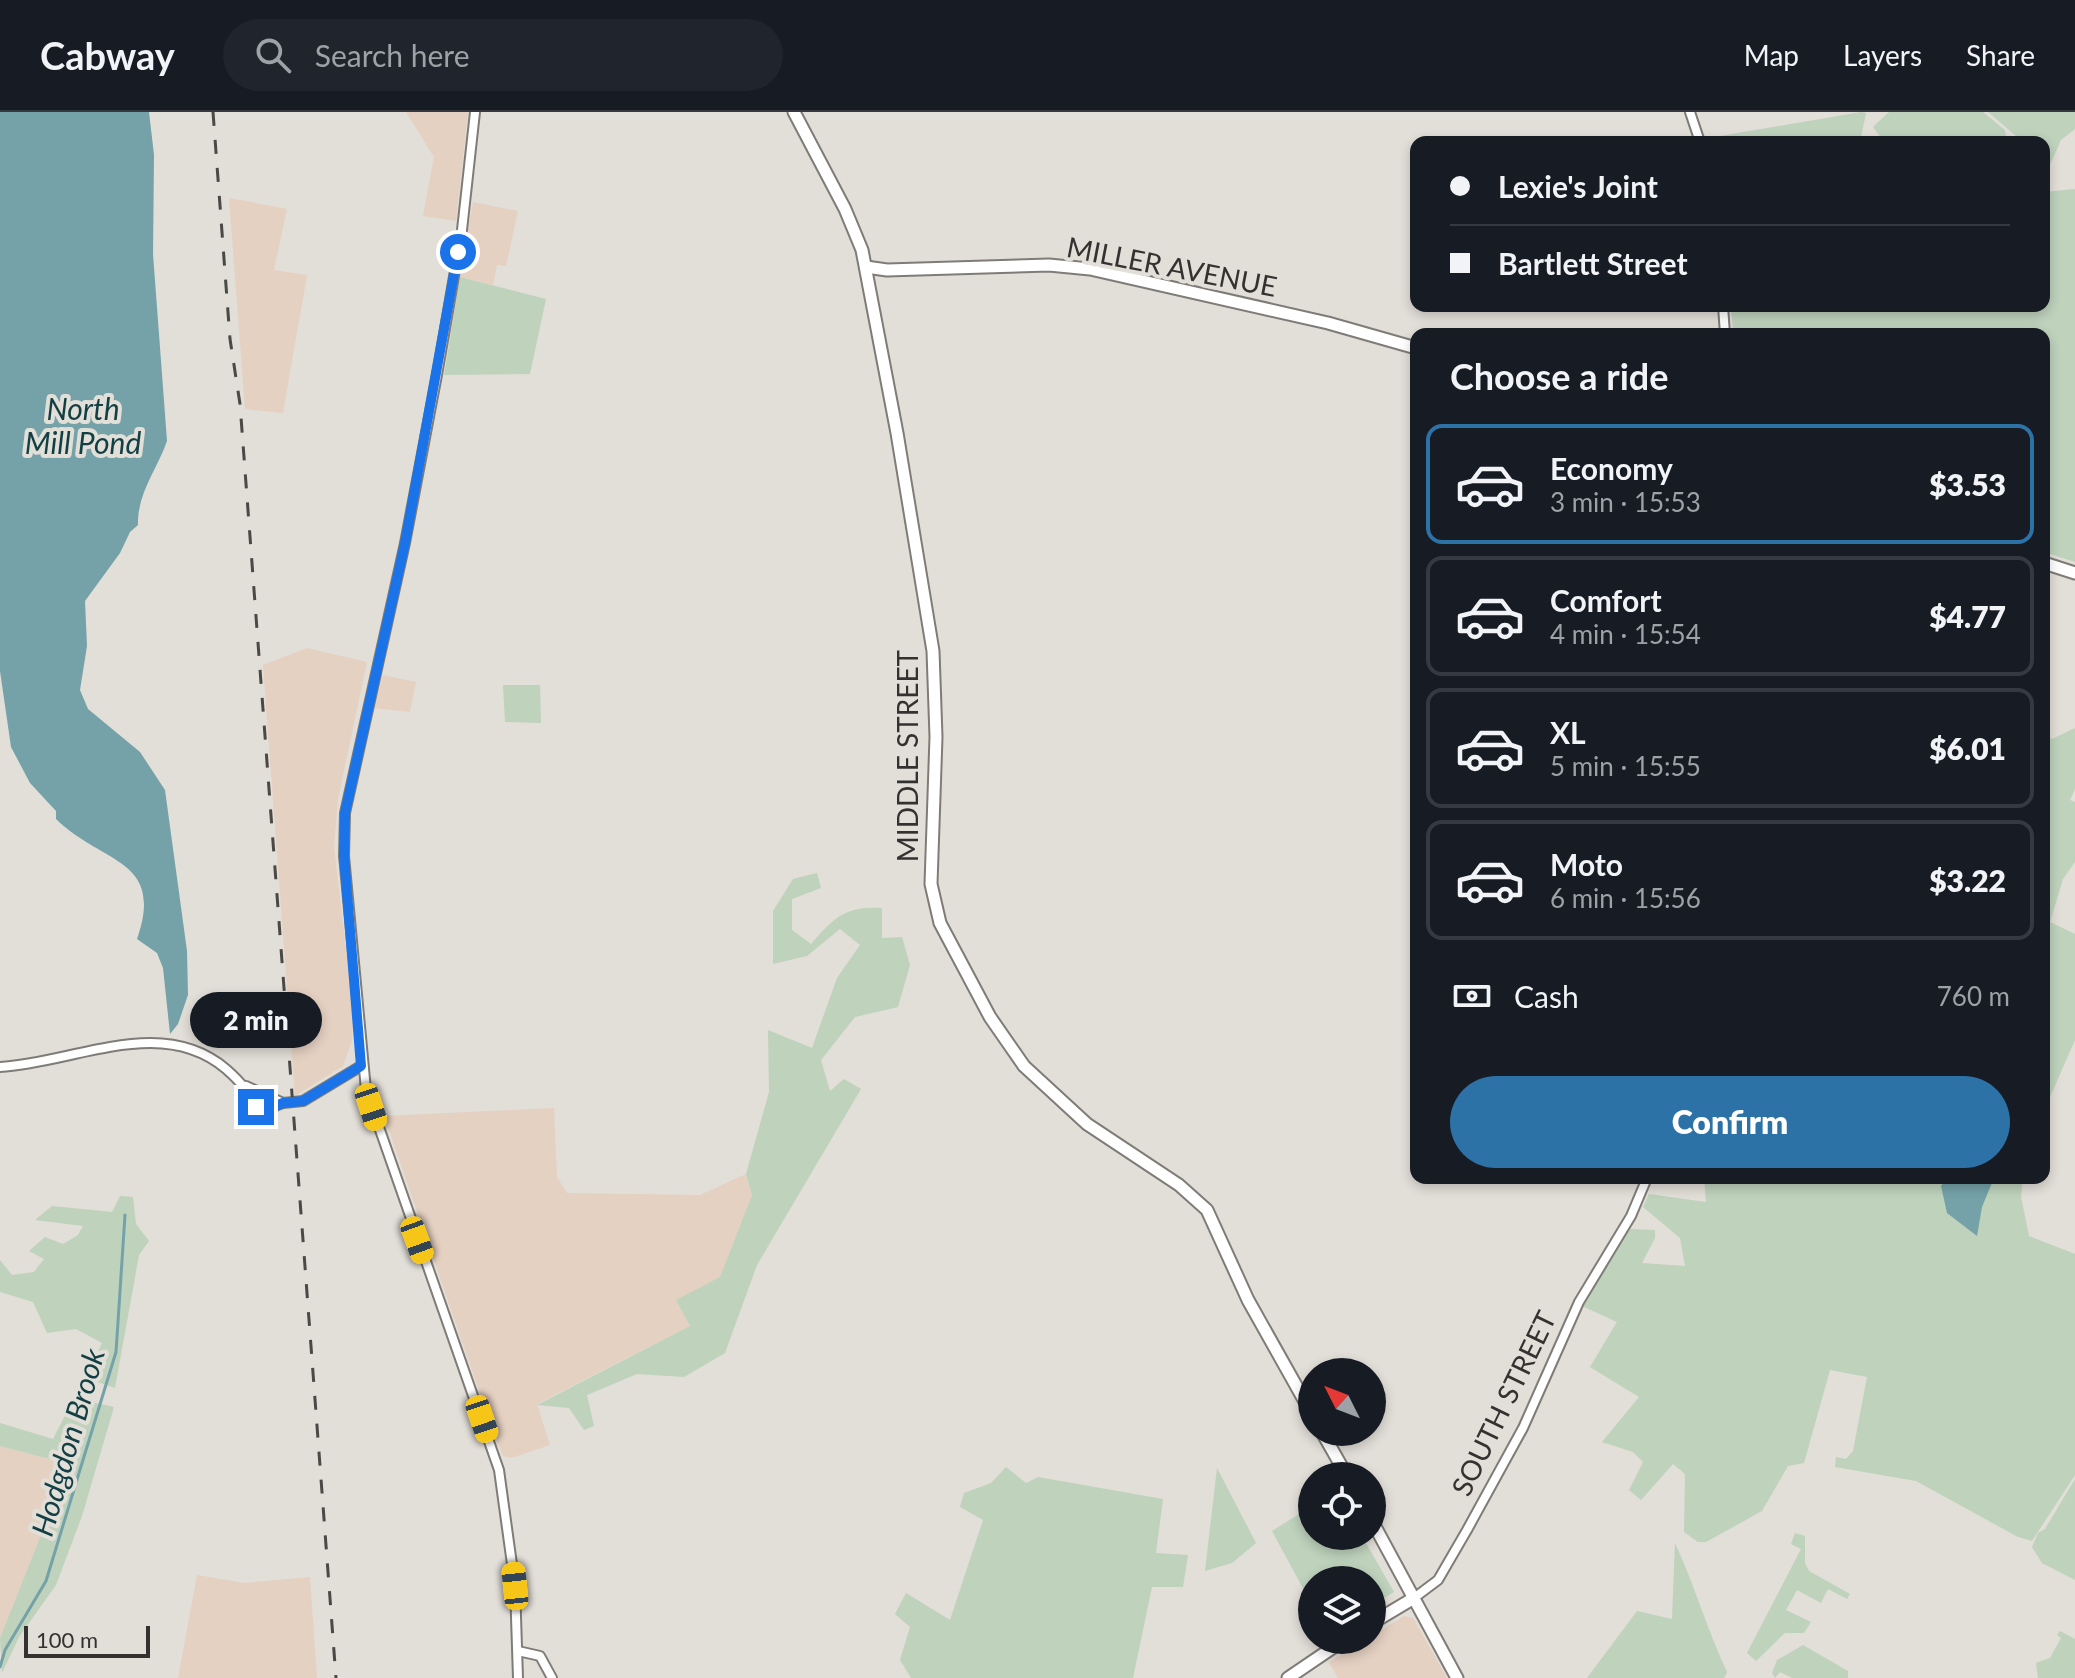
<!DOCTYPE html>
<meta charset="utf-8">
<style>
:root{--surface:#171b24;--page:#20242c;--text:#f1f3f6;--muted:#9ea1a6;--line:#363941;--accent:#2d72a7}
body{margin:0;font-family:Lato,sans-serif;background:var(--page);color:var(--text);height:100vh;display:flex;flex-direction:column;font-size:30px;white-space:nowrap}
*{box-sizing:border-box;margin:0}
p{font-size:26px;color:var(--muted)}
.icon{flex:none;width:44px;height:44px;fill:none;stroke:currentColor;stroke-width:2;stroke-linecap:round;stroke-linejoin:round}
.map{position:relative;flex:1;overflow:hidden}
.panel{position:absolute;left:1410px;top:216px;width:640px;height:856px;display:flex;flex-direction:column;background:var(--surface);border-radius:16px;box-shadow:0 4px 12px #0003}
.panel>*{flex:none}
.top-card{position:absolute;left:1410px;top:24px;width:640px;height:176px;border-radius:16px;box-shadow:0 4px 12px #0003;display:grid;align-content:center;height:176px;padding:0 40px;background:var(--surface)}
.needle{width:52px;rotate:312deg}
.tools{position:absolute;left:1298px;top:1246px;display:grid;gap:16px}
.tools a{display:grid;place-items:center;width:88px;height:88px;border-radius:50%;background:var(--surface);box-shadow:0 4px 12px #0003;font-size:40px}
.scale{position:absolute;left:24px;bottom:20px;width:126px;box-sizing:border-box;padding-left:8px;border:4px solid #343230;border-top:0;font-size:22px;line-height:28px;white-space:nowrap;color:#343230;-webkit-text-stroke:6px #e2ded8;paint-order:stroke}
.end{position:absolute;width:36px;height:36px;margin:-18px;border:10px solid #1a73e8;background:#fff;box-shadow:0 0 0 4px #fff}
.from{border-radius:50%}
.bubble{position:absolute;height:56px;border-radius:28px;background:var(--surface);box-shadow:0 4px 12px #0003;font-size:26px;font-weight:800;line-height:56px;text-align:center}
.car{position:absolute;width:24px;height:48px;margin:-24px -12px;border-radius:10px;box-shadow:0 0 6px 2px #0007;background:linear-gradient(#f5c518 24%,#345 0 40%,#f5c518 0 76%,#345 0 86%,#f5c518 0)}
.top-card b{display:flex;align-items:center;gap:28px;height:76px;font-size:30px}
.top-card b+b{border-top:2px solid var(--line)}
.top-card i{width:20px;height:20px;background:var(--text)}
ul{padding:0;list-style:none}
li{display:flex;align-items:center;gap:24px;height:120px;margin:0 16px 12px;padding:0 24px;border:4px solid var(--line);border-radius:16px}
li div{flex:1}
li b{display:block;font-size:30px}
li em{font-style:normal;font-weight:800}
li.current{border-color:var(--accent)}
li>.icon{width:72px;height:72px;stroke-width:1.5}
h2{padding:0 40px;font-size:36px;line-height:96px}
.pay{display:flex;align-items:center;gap:20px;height:88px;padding:0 40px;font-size:30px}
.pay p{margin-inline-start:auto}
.button{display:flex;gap:16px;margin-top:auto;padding:16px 40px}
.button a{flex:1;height:92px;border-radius:48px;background:var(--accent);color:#fff;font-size:32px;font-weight:800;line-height:92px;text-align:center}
header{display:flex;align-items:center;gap:48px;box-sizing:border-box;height:112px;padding:0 40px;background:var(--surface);border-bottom:2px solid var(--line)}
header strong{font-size:38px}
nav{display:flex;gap:44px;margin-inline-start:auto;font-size:28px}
.search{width:560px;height:72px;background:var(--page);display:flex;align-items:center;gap:20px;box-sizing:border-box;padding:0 28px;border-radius:44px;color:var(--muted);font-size:30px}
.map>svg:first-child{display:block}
</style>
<header>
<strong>Cabway</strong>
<div class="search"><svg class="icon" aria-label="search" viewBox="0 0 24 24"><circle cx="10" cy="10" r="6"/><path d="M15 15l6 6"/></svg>Search here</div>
<nav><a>Map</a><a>Layers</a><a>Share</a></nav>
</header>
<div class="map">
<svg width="2075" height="1566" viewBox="0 0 2075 1566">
<rect width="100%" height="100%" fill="#e2ded8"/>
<g fill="#e5d1c2">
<path d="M 468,0 L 456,109 L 423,104 L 434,45 L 406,0 Z"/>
<path d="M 229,86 L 287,97 L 274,158 L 307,163 L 283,301 L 245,297 Z"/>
<path d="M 473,90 L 518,99 L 506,154 L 497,153 L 493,173 L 460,165 Z"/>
<path d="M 307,536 L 367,550 L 338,687 L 334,735 L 353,897 L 352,928 L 343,954 L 295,984 L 263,553 Z"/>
<path d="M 383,563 L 416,570 L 410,600 L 374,596 Z"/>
<path d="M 554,996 L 557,1065 L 567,1081 L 700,1083 L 746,1062 L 752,1083 L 720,1166 L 676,1188 L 690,1214 L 537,1292 L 550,1333 L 511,1346 L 503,1344 L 485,1296 L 384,1004 Z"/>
<path d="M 0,1334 L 64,1351 L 55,1388 L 0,1526 Z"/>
<path d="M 197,1463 L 244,1471 L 310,1465 L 317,1566 L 178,1566 Z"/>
<path d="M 1404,1504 L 1413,1506 L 1447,1566 L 1338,1566 L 1329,1550 L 1365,1528 L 1372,1528 L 1372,1524 Z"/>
</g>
<g fill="#bed2bc">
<path d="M 1861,0 L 1866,1 L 1860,30 L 1713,30 L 1720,24 Z"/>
<path d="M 1889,0 L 1983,0 L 2005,18 L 2007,30 L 1884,30 L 1873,15 Z"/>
<path d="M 1988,0 L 2075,0 L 2075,17 L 2061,28 L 2050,53 L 2044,47 L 2044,30 L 2023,30 Z"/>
<path d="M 2075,77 L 2075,450 L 2044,440 L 2044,222 L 1733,222 L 1731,194 L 2044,194 L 2044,80 Z"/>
<path d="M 460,165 L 546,187 L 530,262 L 444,263 Z"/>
<path d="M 503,573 L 540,573 L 541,611 L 505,610 Z"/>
<path d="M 2075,616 L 2075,677 L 2070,688 L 2075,690 L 2075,750 L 2063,767 L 2050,810 L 2075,822 L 2075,928 L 2044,999 L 2044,623 L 2052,627 Z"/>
<path d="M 817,761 L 821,776 L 792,787 L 792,818 L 811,832 C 835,805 845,794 882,796 L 882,826 L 902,825 L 910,853 L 898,895 L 855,905 L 821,948 L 830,979 L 844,967 L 861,977 L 757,1153 L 725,1241 L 684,1265 L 637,1262 L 587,1283 L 594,1314 L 584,1318 L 569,1296 L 537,1293 L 690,1214 L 676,1188 L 720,1165 L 752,1083 L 746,1062 L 769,980 L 768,918 L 812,936 L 837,866 L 860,833 L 840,817 L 807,844 L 773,852 L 773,799 L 793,767 Z"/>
<path d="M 1704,1066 L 2023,1066 L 2021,1085 L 2029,1124 L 2075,1142 L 2075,1363 L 2032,1429 L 2018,1425 L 1916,1369 L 1835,1355 L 1836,1345 L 1846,1347 L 1853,1339 L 1867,1265 L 1830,1258 L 1804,1351 L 1788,1354 L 1762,1399 L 1706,1430 L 1698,1430 L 1684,1420 L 1685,1362 L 1673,1352 L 1641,1388 L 1629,1378 L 1643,1350 L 1633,1340 L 1602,1330 L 1639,1285 L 1590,1255 L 1617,1210 L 1582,1194 L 1630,1117 L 1655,1118 L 1655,1126 L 1642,1151 L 1685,1154 L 1680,1126 L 1643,1095 L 1649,1082 L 1706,1090 Z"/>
<path d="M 120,1084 L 133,1085 L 136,1112 L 149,1129 L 139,1143 L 115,1276 L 85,1266 L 102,1231 L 76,1217 L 47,1221 L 33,1190 L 0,1180 L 0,1148 L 12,1163 L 34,1160 L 44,1147 L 29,1139 L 45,1125 L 63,1132 L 78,1123 L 83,1114 L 35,1108 L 52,1094 L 112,1100 Z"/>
<path d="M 74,1286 L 114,1295 L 82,1404 L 56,1473 L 19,1525 L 2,1561 L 0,1526 L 55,1388 L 64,1351 L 0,1334 L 0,1311 L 53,1327 Z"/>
<path d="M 1006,1355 L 1026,1371 L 1038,1365 L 1163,1387 L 1156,1441 L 1188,1443 L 1183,1475 L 1152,1475 L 1133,1566 L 911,1566 L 900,1548 L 910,1515 L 895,1502 L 906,1481 L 950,1508 L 983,1408 L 960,1395 L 964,1381 L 991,1371 Z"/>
<path d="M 1217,1356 L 1256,1431 L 1232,1451 L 1205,1459 Z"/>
<path d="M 2075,1367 L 2075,1468 L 2042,1451 L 2032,1435 L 2038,1421 L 2045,1417 Z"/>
<path d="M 1312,1394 L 1312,1424 L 1362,1424 L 1394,1480 L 1372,1494 L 1372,1468 L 1312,1468 L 1312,1493 L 1272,1419 Z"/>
<path d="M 1795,1421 L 1805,1424 L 1805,1451 L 1809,1459 L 1850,1482 L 1847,1487 L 1828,1477 L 1821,1491 L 1797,1478 L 1786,1498 L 1811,1510 L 1804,1521 L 1785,1521 L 1756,1549 L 1747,1541 L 1801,1437 L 1791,1432 Z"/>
<path d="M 1675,1431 C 1695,1474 1707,1518 1727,1560 L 1724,1566 L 1587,1566 L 1637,1499 L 1672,1507 Z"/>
<path d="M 2060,1519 L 2075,1527 L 2075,1566 L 2038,1566 L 2036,1551 L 2050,1546 L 2061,1526 L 2057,1523 Z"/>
<path d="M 1803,1533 L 1848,1559 L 1848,1566 L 1792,1566 L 1780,1560 L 1775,1566 L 1772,1561 L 1777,1548 Z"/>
</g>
<g fill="#74a2a8">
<path d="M 0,0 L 149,0 L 154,43 L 153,142 L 167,329 C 157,358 137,381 138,413 L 130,420 L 120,441 L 85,489 L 87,534 L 80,578 L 88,597 L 140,640 L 165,678 L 187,839 L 188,883 L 178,912 L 170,922 L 163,856 L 157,841 L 137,827 C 165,746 103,753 56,707 L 56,699 L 30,671 L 11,635 L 0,559 Z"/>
<path d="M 1947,1066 L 1994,1066 L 1982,1095 L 1977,1124 L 1947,1101 L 1941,1074 Z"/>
</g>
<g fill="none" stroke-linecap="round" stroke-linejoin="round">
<path stroke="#74a2a8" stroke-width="3" d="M 0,1555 L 5,1538 L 46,1469 L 116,1240 L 125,1103"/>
<g stroke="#7f7c77" stroke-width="12">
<g id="minor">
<path d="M 475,0 L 462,118 L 437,263 L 405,431 L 345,701 L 344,744 L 366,978 L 499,1358 L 515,1474 L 518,1566"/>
<path d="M 1690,0 L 1700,30"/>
<path d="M 1723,194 L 1725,222"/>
<path d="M 0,955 C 74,951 161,902 226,957 C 242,971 250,981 258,1001 L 283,991 L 303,989 L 361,954"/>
<path d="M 246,974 L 283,991"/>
<path d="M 1414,1486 L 1438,1468 L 1467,1418 L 1523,1316 L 1579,1190 L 1631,1104 L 1647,1066"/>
<path d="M 518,1539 L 540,1544 L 552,1566"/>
</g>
</g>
<g stroke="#7f7c77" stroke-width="15">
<g id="major">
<path d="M 794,0 L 845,97 L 862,138 L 897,321 L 933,539 L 936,625 L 931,772 L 940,811 L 990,905 L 1024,954 L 1087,1012 L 1179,1073 L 1207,1098 L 1248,1188 L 1312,1302"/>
<path d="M 866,155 L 887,158 L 1049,153 L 1090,157 L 1328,211 L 1416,236"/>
<path d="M 2044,451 L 2075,461"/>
<path d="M 1322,1320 L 1347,1364"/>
<path d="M 1372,1409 L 1457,1566"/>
<path d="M 1372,1511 L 1414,1486"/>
<path d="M 1288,1566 L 1344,1528"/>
</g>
</g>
<use href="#minor" stroke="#fff" stroke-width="8"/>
<use href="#major" stroke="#fff" stroke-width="11"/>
<path stroke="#4b4946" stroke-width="3" stroke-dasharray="14 14" stroke-linecap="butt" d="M 213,0 L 230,227 L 240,292 L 336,1566"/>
</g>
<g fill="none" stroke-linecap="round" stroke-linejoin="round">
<path stroke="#1a73e8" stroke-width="10" d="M 256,995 L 258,1001 L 283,991 L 303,989 L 361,954 L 344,744 L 345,701 L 405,431 L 458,140"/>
</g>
<g text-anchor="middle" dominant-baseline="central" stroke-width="8" stroke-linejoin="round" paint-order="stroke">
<g font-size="28" fill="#343230" stroke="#e2ded8">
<text transform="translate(1172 154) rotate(11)">MILLER AVENUE</text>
<text transform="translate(907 644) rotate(-90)">MIDDLE STREET</text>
<text transform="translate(1503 1291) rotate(-64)">SOUTH STREET</text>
</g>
<g font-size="30" font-style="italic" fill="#123f44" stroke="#e2ded8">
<text x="83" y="296">North<tspan x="83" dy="34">Mill Pond</tspan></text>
<text transform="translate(67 1330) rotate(-74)">Hodgdon Brook</text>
</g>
</g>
</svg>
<div class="tools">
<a><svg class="needle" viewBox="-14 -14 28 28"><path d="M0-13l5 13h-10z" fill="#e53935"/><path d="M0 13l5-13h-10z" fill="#9ea1a6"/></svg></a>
<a><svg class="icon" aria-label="locate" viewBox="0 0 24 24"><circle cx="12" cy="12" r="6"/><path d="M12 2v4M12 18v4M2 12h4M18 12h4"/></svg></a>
<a><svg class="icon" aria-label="layers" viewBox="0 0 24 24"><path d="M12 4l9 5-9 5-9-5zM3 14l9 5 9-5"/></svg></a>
</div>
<div class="scale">100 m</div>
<i class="end from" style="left:458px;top:140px"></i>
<i class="end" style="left:256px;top:995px"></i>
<div class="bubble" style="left:190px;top:880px;width:132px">2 min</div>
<i class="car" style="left:371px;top:995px;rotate:162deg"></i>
<i class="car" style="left:417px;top:1128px;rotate:160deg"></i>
<i class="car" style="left:482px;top:1307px;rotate:161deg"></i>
<i class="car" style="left:515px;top:1474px;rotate:354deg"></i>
<div class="top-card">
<b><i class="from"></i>Lexie's Joint</b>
<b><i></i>Bartlett Street</b>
</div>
<section class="panel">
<h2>Choose a ride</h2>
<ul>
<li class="current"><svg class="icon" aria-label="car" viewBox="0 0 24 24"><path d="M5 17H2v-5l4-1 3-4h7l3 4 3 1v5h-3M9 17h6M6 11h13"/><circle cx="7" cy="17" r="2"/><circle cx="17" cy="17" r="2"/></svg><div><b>Economy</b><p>3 min · 15:53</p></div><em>$3.53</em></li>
<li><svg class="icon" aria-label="car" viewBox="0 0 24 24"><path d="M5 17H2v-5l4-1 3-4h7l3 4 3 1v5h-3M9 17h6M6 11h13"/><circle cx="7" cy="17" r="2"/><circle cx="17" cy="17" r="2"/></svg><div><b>Comfort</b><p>4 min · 15:54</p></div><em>$4.77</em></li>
<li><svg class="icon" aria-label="car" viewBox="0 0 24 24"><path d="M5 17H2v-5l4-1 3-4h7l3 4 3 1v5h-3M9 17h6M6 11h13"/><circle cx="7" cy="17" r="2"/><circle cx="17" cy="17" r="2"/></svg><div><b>XL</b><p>5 min · 15:55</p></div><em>$6.01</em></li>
<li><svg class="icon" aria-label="car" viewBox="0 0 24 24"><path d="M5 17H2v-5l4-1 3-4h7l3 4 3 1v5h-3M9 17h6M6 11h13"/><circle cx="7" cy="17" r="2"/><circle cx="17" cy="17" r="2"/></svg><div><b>Moto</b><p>6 min · 15:56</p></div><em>$3.22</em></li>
</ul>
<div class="pay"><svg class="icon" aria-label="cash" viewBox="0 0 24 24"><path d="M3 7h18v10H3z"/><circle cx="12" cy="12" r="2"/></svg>Cash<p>760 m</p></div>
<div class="button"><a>Confirm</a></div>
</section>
</div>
